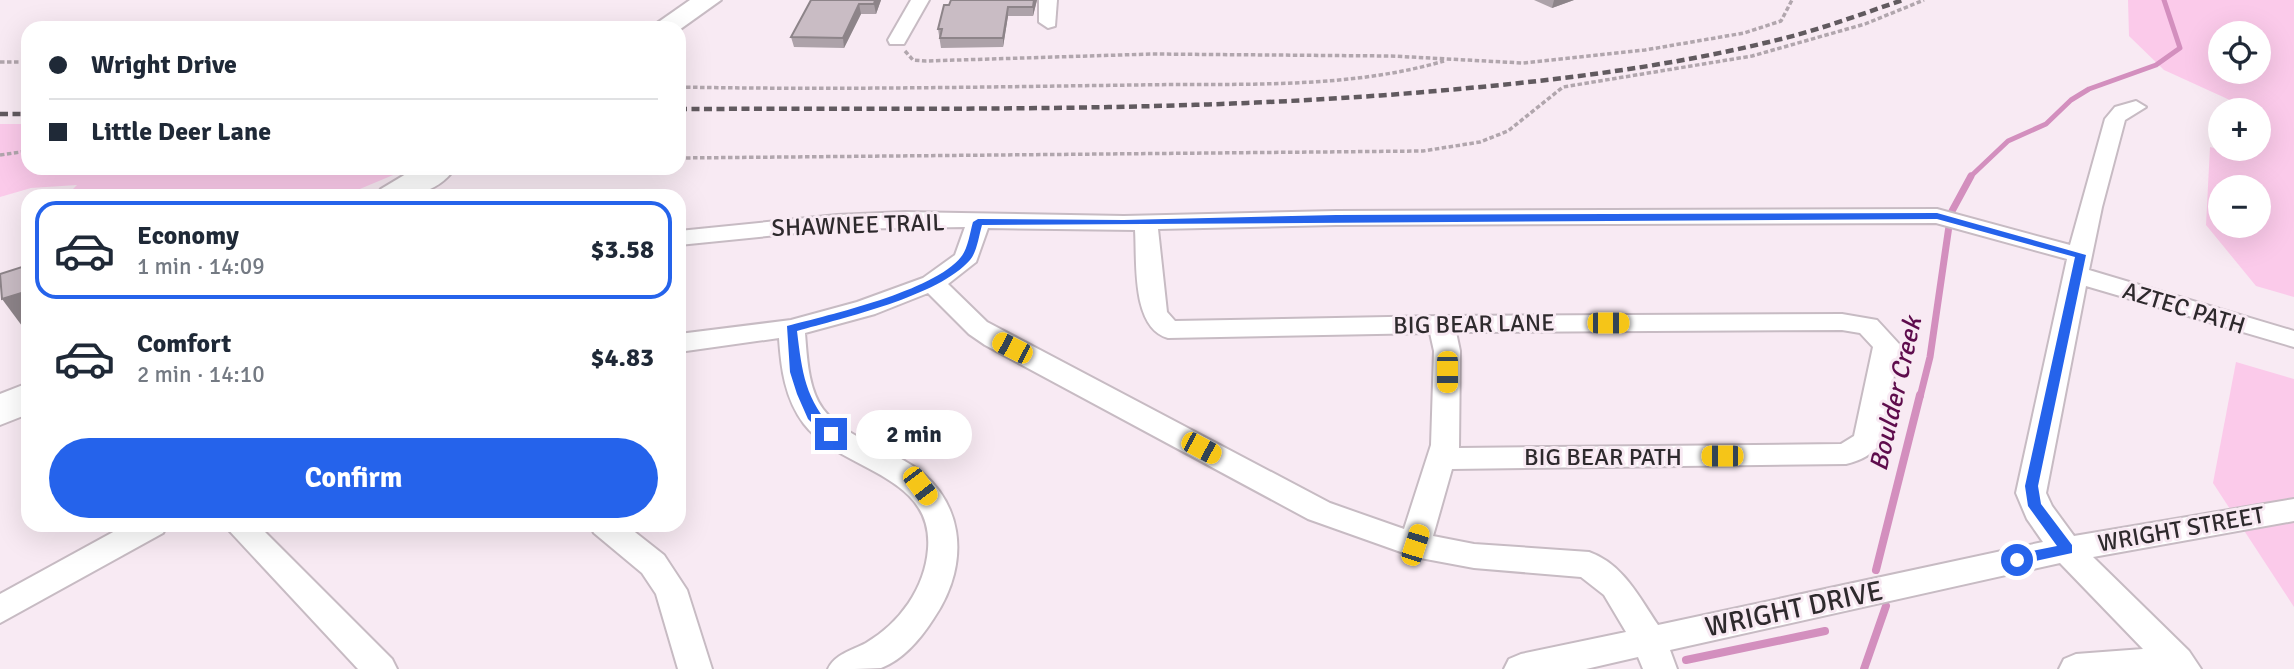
<!DOCTYPE html>
<meta charset="utf-8">
<style>
:root{--surface:#fff;--page:#f2f2f3;--text:#1f2937;--muted:#747a83;--line:#e0e1e3;--accent:#2563eb}
body{margin:0;font-family:Signika,sans-serif;background:var(--page);color:var(--text);height:100vh;display:flex;flex-direction:column;font-size:26px;white-space:nowrap}
*{box-sizing:border-box;margin:0}
p{font-size:23px;color:var(--muted)}
.icon{flex:none;width:38px;height:38px;fill:none;stroke:currentColor;stroke-width:2;stroke-linecap:round;stroke-linejoin:round}
.map{position:relative;flex:1;overflow:hidden}
.side{position:absolute;left:21px;top:189px;width:665px;height:343px;display:flex;flex-direction:column;background:var(--surface);border-radius:21px;box-shadow:0 7px 28px #0002}
.side>*{flex:none}
.banner{position:absolute;left:21px;top:21px;width:665px;height:154px;border-radius:21px;box-shadow:0 7px 28px #0002;display:grid;align-content:center;height:154px;padding:0 28px;background:var(--surface)}
.controls{position:absolute;left:2208px;top:21px;display:grid;gap:14px}
.controls a{display:grid;place-items:center;width:63px;height:63px;border-radius:50%;background:var(--surface);box-shadow:0 7px 28px #0002;font-size:35px}
.end{position:absolute;width:32px;height:32px;margin:-16px;border:9px solid #2563eb;background:#fff;box-shadow:0 0 0 4px #fff}
.from{border-radius:50%}
.bubble{position:absolute;height:49px;border-radius:24px;background:var(--surface);box-shadow:0 7px 28px #0002;font-size:23px;font-weight:700;line-height:49px;text-align:center}
.car{position:absolute;width:21px;height:42px;margin:-21px -10px;border-radius:9px;box-shadow:0 0 5px 2px #0007;background:linear-gradient(#f5c518 24%,#345 0 40%,#f5c518 0 76%,#345 0 86%,#f5c518 0)}
.banner b{display:flex;align-items:center;gap:24px;height:66px;font-size:26px}
.banner b+b{border-top:2px solid var(--line)}
.banner i{width:18px;height:18px;background:var(--text)}
ul{padding:12px 0 0;list-style:none}
li{display:flex;align-items:center;gap:21px;height:98px;margin:0 14px 10px;padding:0 14px;border:4px solid transparent;border-radius:21px}
li div{flex:1}
li b{display:block;font-size:26px}
li em{font-style:normal;font-weight:700}
li.selected{border-color:var(--accent)}
li>.icon{width:63px;height:63px;stroke-width:1.5}
.primary-button{display:flex;gap:14px;margin-top:auto;padding:14px 28px}
.primary-button a{flex:1;height:80px;border-radius:42px;background:var(--accent);color:#fff;font-size:28px;font-weight:700;line-height:80px;text-align:center}
.map>svg:first-child{display:block}
</style>
<div class="map">
<svg width="2294" height="669" viewBox="0 0 2294 669">
<rect width="100%" height="100%" fill="#f8eaf3"/>
<g fill="#fbcaea" fill-rule="evenodd">
<path d="M 2128,0 L 2294,0 L 2294,297 L 2256,286 L 2206,225 L 2210,147 L 2252,158 L 2251,149 L 2259,149 L 2259,110 L 2244,110 L 2243,106 L 2164,70 L 2129,36 ZM 2221,33 L 2259,33 L 2259,72 L 2221,72 ZM 2221,187 L 2259,187 L 2259,226 L 2221,226 Z"/>
<path d="M 0,124 L 28,124 L 28,168 L 410,168 L 343,196 L 66,196 L 77,185 L 31,188 L 0,197 Z"/>
<path d="M 2236,362 L 2294,379 L 2294,607 L 2213,483 Z"/>
</g>
<g fill="none" stroke-linecap="round" stroke-linejoin="round">
<path stroke="#d38fbe" stroke-width="5" d="M 1970,177 L 2008,141 L 2046,124 L 2071,100 L 2089,89 L 2156,65 L 2180,48 L 2164,0"/>
<g stroke="#d38fbe" stroke-width="7">
<path d="M 1952,211 L 1971,176"/>
<path d="M 1920,397 L 1930,357 L 1949,226"/>
</g>
<g stroke="#d38fbe" stroke-width="8">
<path d="M 1876,570 L 1920,395"/>
<path d="M 1686,660 L 1825,631"/>
<path d="M 1864,669 L 1886,606"/>
</g>
<g stroke="#c7bbc3" stroke-width="4">
<g id="minor">
<path d="M 911,0 L 929,0 L 904,44 L 890,44 L 888,40 Z"/>
<path d="M 1039,0 L 1057,0 L 1055,26 L 1048,28 L 1039,22 Z"/>
<path d="M 2136,101 L 2146,107 L 2125,120 L 2102,207 L 2089,270 L 2294,331 L 2294,347 L 2086,286 L 2046,493 L 2052,506 L 2074,536 L 2294,499 L 2294,521 L 2093,557 L 2189,651 L 2201,669 L 2059,669 L 2064,659 L 2076,654 L 2143,649 L 2060,563 L 1670,650 L 1677,669 L 1643,669 L 1638,657 L 1586,669 L 1504,669 L 1509,659 L 1521,654 L 1626,632 L 1604,595 L 1581,577 L 1474,568 L 1415,557 L 1308,519 L 985,345 L 969,334 L 928,293 L 875,314 L 805,333 C 807,357 808,389 823,409 C 843,435 876,444 903,460 C 965,494 972,562 934,618 C 922,637 903,660 881,668 C 866,669 843,669 828,669 C 835,654 851,651 866,643 C 900,623 925,588 928,549 C 934,473 840,471 804,424 C 785,399 781,368 779,338 L 679,352 L 679,334 L 791,320 L 857,302 L 923,278 L 955,255 L 965,227 L 837,229 L 679,245 L 679,231 L 837,215 L 905,212 L 1124,216 L 1336,211 L 1937,209 L 2070,245 L 2105,119 L 2115,107 ZM 1936,223 L 2067,259 L 2016,493 L 2027,519 L 2043,542 L 1658,625 C 1639,597 1623,564 1589,552 L 1474,544 L 1433,536 L 1452,469 L 1846,464 C 1859,461 1874,454 1881,442 L 1900,345 L 1877,320 L 1842,314 L 1441,316 L 1175,321 L 1167,312 L 1158,229 L 1336,225 ZM 988,228 L 1135,230 C 1137,261 1131,328 1168,338 L 1430,333 L 1434,351 L 1431,445 L 1404,529 L 1330,503 L 987,322 L 948,284 L 976,262 ZM 1842,330 L 1860,333 L 1873,347 L 1854,436 L 1841,444 L 1459,448 L 1460,351 L 1456,332 Z"/>
<path d="M 126,525 L 167,525 L 163,533 L 0,623 L 0,594 Z"/>
<path d="M 224,525 L 258,525 L 392,659 L 397,669 L 358,669 Z"/>
<path d="M 590,525 L 626,525 L 664,555 L 687,590 L 712,669 L 678,669 L 656,594 L 642,573 L 594,533 Z"/>
</g>
</g>
<g stroke="#c7bbc3" stroke-width="4">
<g id="secondary">
<path d="M 690,0 L 721,0 L 679,30 L 650,28 Z"/>
<path d="M 416,168 L 455,168 C 436,196 406,196 376,196 L 381,189 Z"/>
<path d="M 28,383 L 28,414 L 0,425 L 0,394 Z"/>
</g>
</g>
<g stroke="#b1a6ad" stroke-width="3.5" stroke-dasharray="4.5 2.5" stroke-linecap="butt">
<path d="M 905,51 L 913,60 L 926,61 L 1152,54 L 1391,56 L 1523,63 L 1645,50 L 1744,33 L 1781,21 L 1792,0"/>
<path d="M 0,62 L 28,62"/>
<path d="M 679,87 C 831,90 982,87 1134,85 C 1237,83 1345,90 1444,61"/>
<path d="M 0,155 L 28,151"/>
<path d="M 679,158 L 1423,151 L 1480,142 L 1508,131 L 1563,87 L 1752,56 L 1865,24 L 1924,0"/>
<path d="M 464,170 L 526,172 L 576,168"/>
</g>
<use href="#minor" fill="#fff" fill-rule="evenodd"/>
<use href="#secondary" fill="#fff" fill-rule="evenodd"/>
<g stroke="#615a5f" stroke-width="4.5" stroke-dasharray="8 4.5" stroke-linecap="butt">
<path d="M 679,109 C 931,108 1184,113 1436,91 C 1552,81 1671,67 1785,38 C 1825,28 1864,13 1903,0"/>
<path d="M 0,114 L 28,114"/>
</g>
</g>
<g fill="#ada2a9">
<path d="M 811,0 L 881,0 L 876,14 L 861,14 L 844,48 L 794,47 L 791,37 Z"/>
<path d="M 951,0 L 1037,0 L 1033,16 L 1008,16 L 1003,47 L 941,48 L 938,29 Z"/>
<path d="M 1534,0 L 1574,0 L 1552,8 Z"/>
</g>
<g fill="#8d8489">
<path d="M 875,0 L 881,0 L 876,14 L 874,4 Z"/>
<path d="M 1034,0 L 1037,0 L 1033,16 L 1033,7 Z"/>
<path d="M 1554,0 L 1574,0 L 1552,8 Z"/>
<path d="M 859,4 L 861,14 L 844,48 L 843,38 Z"/>
<path d="M 1008,7 L 1008,16 L 1003,47 L 1003,38 Z"/>
<path d="M 28,291 L 28,329 L 25,330 L 2,299 Z"/>
</g>
<g fill="#c9bcc4" stroke="#8d8489" stroke-width="2">
<path d="M 811,0 L 875,0 L 874,4 L 859,4 L 843,38 L 791,37 Z"/>
<path d="M 951,0 L 1034,0 L 1033,7 L 1008,7 L 1003,38 L 940,38 L 942,29 L 938,29 L 944,5 L 949,5 Z"/>
<path d="M 28,265 L 28,291 L 2,299 L 0,274 Z"/>
</g>
<path fill="#2563eb" d="M 1937,213 L 2086,255 L 2038,486 L 2041,504 L 2072,545 L 2072,553 L 2017,565 L 2010,560 L 2017,554 L 2057,546 L 2028,506 L 2025,486 L 2075,257 L 1937,219 L 982,225 C 979,235 977,252 970,260 C 939,296 843,318 797,331 C 802,372 805,400 835,431 L 835,437 L 826,437 L 808,419 L 797,394 L 790,372 L 787,326 C 829,315 934,291 961,257 C 968,249 970,232 973,222 L 978,219 L 1124,220 L 1336,215 Z"/>
<g text-anchor="middle" dominant-baseline="central" stroke-width="6" stroke-linejoin="round" paint-order="stroke">
<g font-size="24" fill="#2e2a2d" stroke="#f8eaf3">
<text transform="translate(858 225) rotate(-2)">SHAWNEE TRAIL</text>
<text transform="translate(2184 308) rotate(17)">AZTEC PATH</text>
<text transform="translate(1474 324) rotate(-1)">BIG BEAR LANE</text>
<text x="1603" y="457">BIG BEAR PATH</text>
<text transform="translate(2181 529) rotate(-10)">WRIGHT STREET</text>
</g>
<g font-size="26" font-style="italic" fill="#5e0c4c" stroke="#f8eaf3">
<text transform="translate(1896 394) rotate(-77)">Boulder Creek</text>
</g>
<g font-size="28" fill="#2e2a2d" stroke="#f8eaf3">
<text transform="translate(1794 609) rotate(-12)">WRIGHT DRIVE</text>
</g>
</g>
</svg>
<div class="controls">
<a><svg class="icon" aria-label="locate" viewBox="0 0 24 24"><circle cx="12" cy="12" r="6"/><path d="M12 2v4M12 18v4M2 12h4M18 12h4"/></svg></a>
<a>+</a>
<a>−</a>
</div>
<i class="end from" style="left:2017px;top:560px"></i>
<i class="end" style="left:831px;top:434px"></i>
<div class="bubble" style="left:856px;top:410px;width:116px">2 min</div>
<i class="car" style="left:1608px;top:323px;rotate:90deg"></i>
<i class="car" style="left:1012px;top:348px;rotate:297deg"></i>
<i class="car" style="left:1447px;top:372px;rotate:180deg"></i>
<i class="car" style="left:1201px;top:448px;rotate:118deg"></i>
<i class="car" style="left:1722px;top:456px;rotate:270deg"></i>
<i class="car" style="left:920px;top:486px;rotate:143deg"></i>
<i class="car" style="left:1415px;top:545px;rotate:18deg"></i>
<div class="banner">
<b><i class="from"></i>Wright Drive</b>
<b><i></i>Little Deer Lane</b>
</div>
<section class="side">
<ul>
<li class="selected"><svg class="icon" aria-label="car" viewBox="0 0 24 24"><path d="M5 17H2v-5l4-1 3-4h7l3 4 3 1v5h-3M9 17h6M6 11h13"/><circle cx="7" cy="17" r="2"/><circle cx="17" cy="17" r="2"/></svg><div><b>Economy</b><p>1 min · 14:09</p></div><em>$3.58</em></li>
<li><svg class="icon" aria-label="car" viewBox="0 0 24 24"><path d="M5 17H2v-5l4-1 3-4h7l3 4 3 1v5h-3M9 17h6M6 11h13"/><circle cx="7" cy="17" r="2"/><circle cx="17" cy="17" r="2"/></svg><div><b>Comfort</b><p>2 min · 14:10</p></div><em>$4.83</em></li>
</ul>
<div class="primary-button"><a>Confirm</a></div>
</section>
</div>
